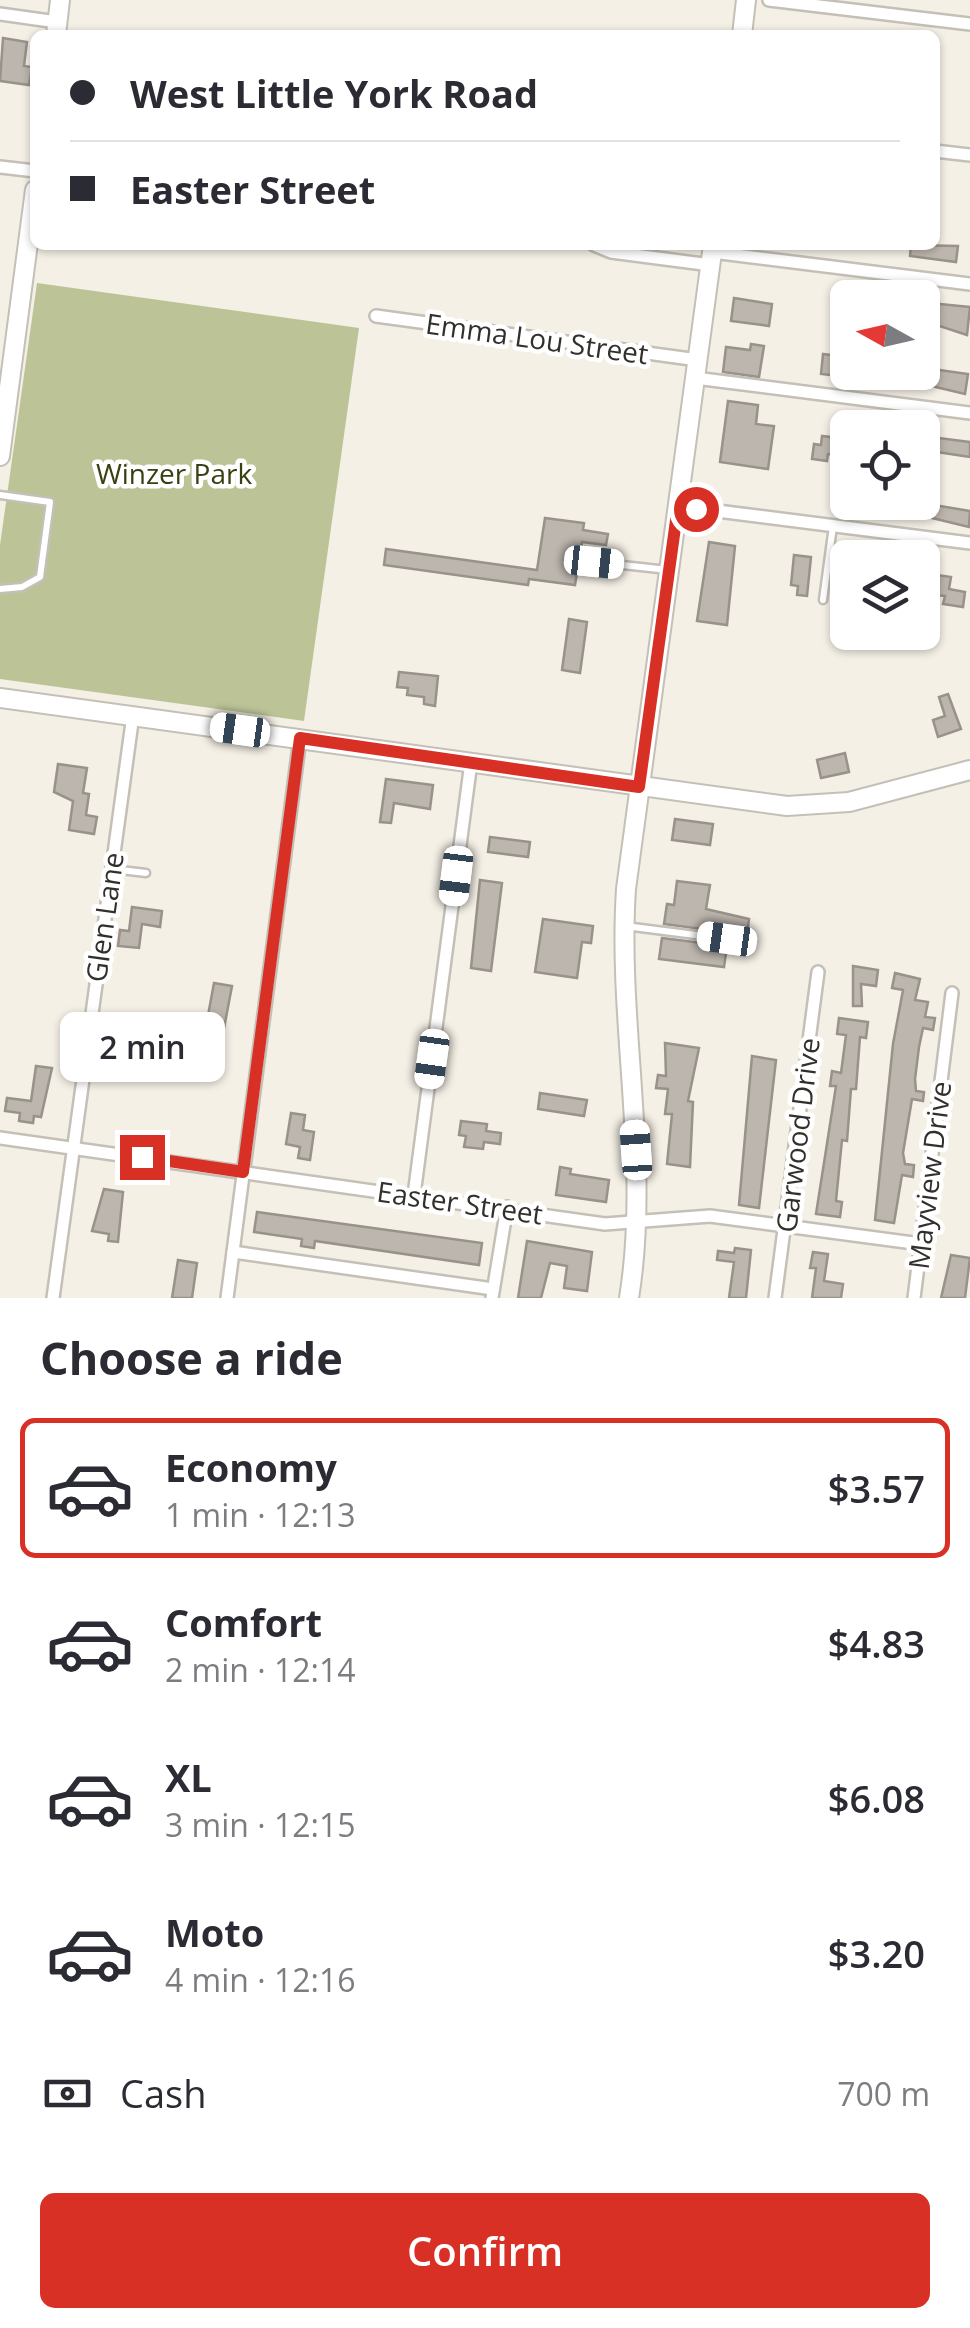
<!DOCTYPE html>
<meta charset="utf-8">
<style>
:root{--surface:#fff;--page:#f2f2f3;--text:#2b2b33;--muted:#7c7c81;--line:#e1e1e2;--accent:#d93025}
body{margin:0;font-family:"Open Sans",sans-serif;background:var(--page);color:var(--text);height:100vh;display:flex;flex-direction:column;font-size:38px;white-space:nowrap}
*{box-sizing:border-box;margin:0}
p{font-size:32px;color:var(--muted)}
.icon{flex:none;width:55px;height:55px;fill:none;stroke:currentColor;stroke-width:2;stroke-linecap:round;stroke-linejoin:round}
.map{position:relative;height:1298px;overflow:hidden}
.drawer{display:flex;flex-direction:column;background:var(--surface);flex:1}
.drawer>*{flex:none}
.hud{position:absolute;left:30px;top:30px;width:910px;height:220px;border-radius:15px;box-shadow:0 2px 8px #0004;display:grid;align-content:center;height:220px;padding:0 40px;background:var(--surface)}
.needle{width:65px;rotate:278deg}
.fabs{position:absolute;left:830px;top:280px;display:grid;gap:20px}
.fabs a{display:grid;place-items:center;width:110px;height:110px;border-radius:15px;background:var(--surface);box-shadow:0 2px 8px #0004;font-size:50px}
.end{position:absolute;width:45px;height:45px;margin:-22px;border:12px solid #d93025;background:#fff;box-shadow:0 0 0 5px #fff}
.from{border-radius:50%}
.bubble{position:absolute;height:70px;border-radius:15px;background:var(--surface);box-shadow:0 2px 8px #0004;font-size:32px;font-weight:600;line-height:70px;text-align:center}
.car{position:absolute;width:30px;height:60px;margin:-30px -15px;border-radius:12px;box-shadow:0 0 8px 2px #0007;background:linear-gradient(#fff 24%,#345 0 40%,#fff 0 76%,#345 0 86%,#fff 0)}
.hud b{display:flex;align-items:center;gap:35px;height:95px;font-size:38px}
.hud b+b{border-top:2px solid var(--line)}
.hud i{width:25px;height:25px;background:var(--text)}
ul{padding:0;list-style:none}
li{display:flex;align-items:center;gap:30px;height:140px;margin:0 20px 15px;padding:0 20px;border:5px solid transparent;border-radius:15px}
li div{flex:1}
li b{display:block;font-size:38px}
li em{font-style:normal;font-weight:600}
li.on{border-color:var(--accent)}
li>.icon{width:90px;height:90px;stroke-width:1.5}
h2{padding:0 40px;font-size:45px;line-height:120px}
.pay{display:flex;align-items:center;gap:25px;height:110px;padding:0 40px;font-size:38px}
.pay p{margin-inline-start:auto}
.button{display:flex;gap:20px;margin-top:auto;padding:20px 40px}
.button a{flex:1;height:115px;border-radius:15px;background:var(--accent);color:#fff;font-size:40px;font-weight:600;line-height:115px;text-align:center}
.map>svg:first-child{display:block}
</style>
<div class="map">
<svg width="970" height="1298" viewBox="0 0 970 1298">
<rect width="100%" height="100%" fill="#f5f0e6"/>
<path fill="#bcc497" d="M 37,283 L 359,328 L 304,721 L 0,679 L 0,545 Z"/>
<g fill="#bdb6ae" stroke="#98928a" stroke-width="2.5">
<path d="M 3,38 L 27,42 L 24,66 L 32,67 L 29,85 L 0,81 Z"/>
<path d="M 911,245 L 958,246 L 956,262 L 910,256 Z"/>
<path d="M 734,298 L 772,304 L 769,326 L 731,321 Z"/>
<path d="M 930,303 L 970,307 L 967,335 L 927,322 Z"/>
<path d="M 751,344 L 764,346 L 759,377 L 723,372 L 726,347 L 750,350 Z"/>
<path d="M 823,354 L 848,357 L 848,377 L 821,374 Z"/>
<path d="M 925,368 L 968,374 L 965,394 L 923,384 Z"/>
<path d="M 728,401 L 758,405 L 756,424 L 774,426 L 768,469 L 720,462 Z"/>
<path d="M 832,430 L 848,432 L 848,456 L 828,454 L 827,461 L 812,459 L 814,444 L 821,445 L 822,436 L 831,437 Z"/>
<path d="M 923,436 L 970,442 L 970,457 L 930,451 L 928,469 L 922,469 Z"/>
<path d="M 934,505 L 970,511 L 969,527 L 932,518 Z"/>
<path d="M 545,518 L 584,523 L 583,530 L 608,534 L 606,545 L 582,542 L 575,585 L 529,579 L 528,585 L 384,565 L 386,549 L 537,570 Z"/>
<path d="M 709,542 L 735,546 L 727,625 L 697,621 Z"/>
<path d="M 794,555 L 811,557 L 807,596 L 797,595 L 798,586 L 791,585 Z"/>
<path d="M 930,574 L 951,577 L 949,589 L 965,592 L 963,607 L 943,604 L 945,596 L 927,594 Z"/>
<path d="M 569,619 L 587,622 L 580,673 L 562,670 Z"/>
<path d="M 399,672 L 438,676 L 435,706 L 424,704 L 424,697 L 407,695 L 408,688 L 397,687 Z"/>
<path d="M 948,694 L 961,729 L 938,737 L 933,720 L 945,716 L 939,697 Z"/>
<path d="M 845,753 L 849,772 L 821,778 L 817,760 Z"/>
<path d="M 58,764 L 87,768 L 83,793 L 89,794 L 86,815 L 97,817 L 94,834 L 69,830 L 73,801 L 54,792 Z"/>
<path d="M 386,779 L 433,785 L 430,809 L 394,803 L 391,823 L 380,822 Z"/>
<path d="M 675,819 L 713,824 L 710,845 L 672,840 Z"/>
<path d="M 490,837 L 530,842 L 528,857 L 488,852 Z"/>
<path d="M 480,880 L 502,883 L 491,971 L 471,968 Z"/>
<path d="M 677,881 L 710,885 L 706,909 L 749,919 L 747,935 L 664,924 L 667,904 L 674,905 Z"/>
<path d="M 132,907 L 162,911 L 160,927 L 142,924 L 139,948 L 118,946 L 120,930 L 129,931 Z"/>
<path d="M 543,919 L 593,926 L 591,943 L 582,942 L 577,978 L 535,972 Z"/>
<path d="M 662,938 L 727,946 L 724,967 L 659,959 Z"/>
<path d="M 853,966 L 878,970 L 876,986 L 861,984 L 862,1006 L 853,1006 Z"/>
<path d="M 895,973 L 920,979 L 915,1000 L 928,1002 L 925,1017 L 935,1018 L 933,1030 L 923,1028 L 919,1047 L 915,1079 L 916,1091 L 924,1092 L 923,1101 L 912,1099 L 903,1153 L 905,1164 L 914,1165 L 913,1177 L 902,1175 L 894,1223 L 875,1220 L 893,1044 L 903,990 L 892,988 Z"/>
<path d="M 214,983 L 232,986 L 222,1039 L 204,1037 Z"/>
<path d="M 839,1018 L 868,1022 L 866,1038 L 860,1037 L 856,1089 L 851,1089 L 847,1141 L 842,1140 L 836,1201 L 842,1202 L 840,1217 L 816,1214 L 836,1086 L 830,1086 L 832,1071 L 841,1073 L 846,1035 L 837,1034 Z"/>
<path d="M 665,1043 L 699,1048 L 688,1101 L 693,1102 L 690,1167 L 667,1164 L 672,1114 L 665,1114 L 668,1089 L 656,1088 L 658,1075 L 666,1076 Z"/>
<path d="M 752,1056 L 776,1060 L 759,1208 L 739,1205 Z"/>
<path d="M 36,1066 L 52,1068 L 41,1117 L 34,1116 L 33,1123 L 19,1121 L 20,1113 L 5,1111 L 7,1098 L 31,1101 Z"/>
<path d="M 540,1093 L 587,1100 L 584,1116 L 538,1109 Z"/>
<path d="M 291,1113 L 305,1115 L 303,1130 L 314,1132 L 310,1160 L 298,1158 L 300,1147 L 286,1144 Z"/>
<path d="M 461,1121 L 487,1124 L 486,1131 L 501,1133 L 500,1144 L 484,1142 L 483,1149 L 464,1147 L 466,1136 L 459,1135 Z"/>
<path d="M 560,1167 L 571,1169 L 570,1174 L 609,1180 L 606,1202 L 556,1195 Z"/>
<path d="M 104,1189 L 123,1192 L 118,1242 L 108,1241 L 109,1234 L 92,1231 Z"/>
<path d="M 257,1212 L 482,1243 L 479,1265 L 315,1241 L 314,1248 L 301,1246 L 302,1239 L 254,1232 Z"/>
<path d="M 527,1241 L 592,1252 L 587,1291 L 564,1288 L 567,1266 L 550,1263 L 541,1298 L 518,1298 Z"/>
<path d="M 735,1248 L 751,1250 L 746,1298 L 729,1298 L 734,1262 L 717,1260 L 718,1251 L 734,1253 Z"/>
<path d="M 813,1252 L 828,1254 L 824,1281 L 843,1284 L 841,1298 L 812,1298 L 816,1268 L 810,1268 Z"/>
<path d="M 951,1255 L 970,1258 L 965,1298 L 941,1298 Z"/>
<path d="M 178,1260 L 197,1263 L 192,1298 L 172,1298 Z"/>
</g>
<g fill="none" stroke-linecap="round" stroke-linejoin="round">
<g stroke="#c4c0b7" stroke-width="11">
<g id="lane">
<path d="M 0,495 L 50,502 L 40,577 L 22,587 L 0,589"/>
<path d="M 595,562 L 668,570"/>
<path d="M 823,600 L 833,526"/>
<path d="M 112,869 L 146,873"/>
<path d="M 625,926 L 727,939"/>
</g>
</g>
<g stroke="#c4c0b7" stroke-width="16">
<g id="street">
<path d="M 769,0 L 970,24"/>
<path d="M 0,14 L 57,22"/>
<path d="M 935,151 L 970,155"/>
<path d="M 0,167 L 35,171"/>
<path d="M 594,245 L 611,252 L 711,265"/>
<path d="M 712,252 L 970,284"/>
<path d="M 376,316 L 698,360"/>
<path d="M 695,378 L 970,413"/>
<path d="M 678,506 L 970,543"/>
<path d="M 0,1138 L 605,1224 L 710,1216 L 921,1244"/>
<path d="M 414,1195 L 471,762"/>
<path d="M 233,1252 L 493,1289"/>
<path d="M 53,1298 L 133,715"/>
<path d="M 227,1298 L 300,738"/>
<path d="M 492,1298 L 507,1207"/>
<path d="M 775,1298 L 818,972"/>
<path d="M 914,1298 L 952,993"/>
</g>
</g>
<g stroke="#c4c0b7" stroke-width="22">
<g id="secondary">
<path d="M 56,35 L 60,0"/>
<path d="M 742,35 L 746,0"/>
<path d="M 0,456 L 35,190"/>
<path d="M 0,698 L 787,806 L 849,802 L 970,770"/>
<path d="M 629,1298 C 651,1162 617,1025 626,889 L 713,245"/>
</g>
</g>
<use href="#lane" stroke="#fff" stroke-width="6"/>
<use href="#street" stroke="#fff" stroke-width="11"/>
<use href="#secondary" stroke="#fff" stroke-width="18"/>
</g>
<g fill="none" stroke-linecap="round" stroke-linejoin="round">
<path stroke="#d93025" stroke-width="12" d="M 142,1157 L 243,1172 L 300,738 L 639,787 L 678,506 L 696,509"/>
</g>
<g text-anchor="middle" dominant-baseline="central" stroke-width="9" stroke-linejoin="round" paint-order="stroke">
<g font-size="28" fill="#31302c" stroke="#fff">
<text transform="translate(537 338) rotate(8)">Emma Lou Street</text>
<text transform="translate(104 917) rotate(-82)">Glen Lane</text>
<text transform="translate(797 1135) rotate(-83)">Garwood Drive</text>
<text transform="translate(929 1175) rotate(-83)">Mayview Drive</text>
<text transform="translate(460 1202) rotate(8)">Easter Street</text>
</g>
<g font-size="28" fill="#3a4011" stroke="#fff">
<text x="174" y="473">Winzer Park</text>
</g>
</g>
</svg>
<div class="fabs">
<a><svg class="needle" viewBox="-14 -14 28 28"><path d="M0-13l5 13h-10z" fill="#e53935"/><path d="M0 13l5-13h-10z" fill="#7c7c81"/></svg></a>
<a><svg class="icon" aria-label="locate" viewBox="0 0 24 24"><circle cx="12" cy="12" r="6"/><path d="M12 2v4M12 18v4M2 12h4M18 12h4"/></svg></a>
<a><svg class="icon" aria-label="layers" viewBox="0 0 24 24"><path d="M12 4l9 5-9 5-9-5zM3 14l9 5 9-5"/></svg></a>
</div>
<i class="end from" style="left:696px;top:509px"></i>
<i class="end" style="left:142px;top:1157px"></i>
<div class="bubble" style="left:60px;top:1012px;width:165px">2 min</div>
<i class="car" style="left:594px;top:562px;rotate:96deg"></i>
<i class="car" style="left:240px;top:730px;rotate:278deg"></i>
<i class="car" style="left:456px;top:876px;rotate:187deg"></i>
<i class="car" style="left:727px;top:939px;rotate:278deg"></i>
<i class="car" style="left:432px;top:1059px;rotate:188deg"></i>
<i class="car" style="left:636px;top:1150px;rotate:356deg"></i>
<div class="hud">
<b><i class="from"></i>West Little York Road</b>
<b><i></i>Easter Street</b>
</div>
</div>
<section class="drawer">
<h2>Choose a ride</h2>
<ul>
<li class="on"><svg class="icon" aria-label="car" viewBox="0 0 24 24"><path d="M5 17H2v-5l4-1 3-4h7l3 4 3 1v5h-3M9 17h6M6 11h13"/><circle cx="7" cy="17" r="2"/><circle cx="17" cy="17" r="2"/></svg><div><b>Economy</b><p>1 min · 12:13</p></div><em>$3.57</em></li>
<li><svg class="icon" aria-label="car" viewBox="0 0 24 24"><path d="M5 17H2v-5l4-1 3-4h7l3 4 3 1v5h-3M9 17h6M6 11h13"/><circle cx="7" cy="17" r="2"/><circle cx="17" cy="17" r="2"/></svg><div><b>Comfort</b><p>2 min · 12:14</p></div><em>$4.83</em></li>
<li><svg class="icon" aria-label="car" viewBox="0 0 24 24"><path d="M5 17H2v-5l4-1 3-4h7l3 4 3 1v5h-3M9 17h6M6 11h13"/><circle cx="7" cy="17" r="2"/><circle cx="17" cy="17" r="2"/></svg><div><b>XL</b><p>3 min · 12:15</p></div><em>$6.08</em></li>
<li><svg class="icon" aria-label="car" viewBox="0 0 24 24"><path d="M5 17H2v-5l4-1 3-4h7l3 4 3 1v5h-3M9 17h6M6 11h13"/><circle cx="7" cy="17" r="2"/><circle cx="17" cy="17" r="2"/></svg><div><b>Moto</b><p>4 min · 12:16</p></div><em>$3.20</em></li>
</ul>
<div class="pay"><svg class="icon" aria-label="cash" viewBox="0 0 24 24"><path d="M3 7h18v10H3z"/><circle cx="12" cy="12" r="2"/></svg>Cash<p>700 m</p></div>
<div class="button"><a>Confirm</a></div>
</section>
